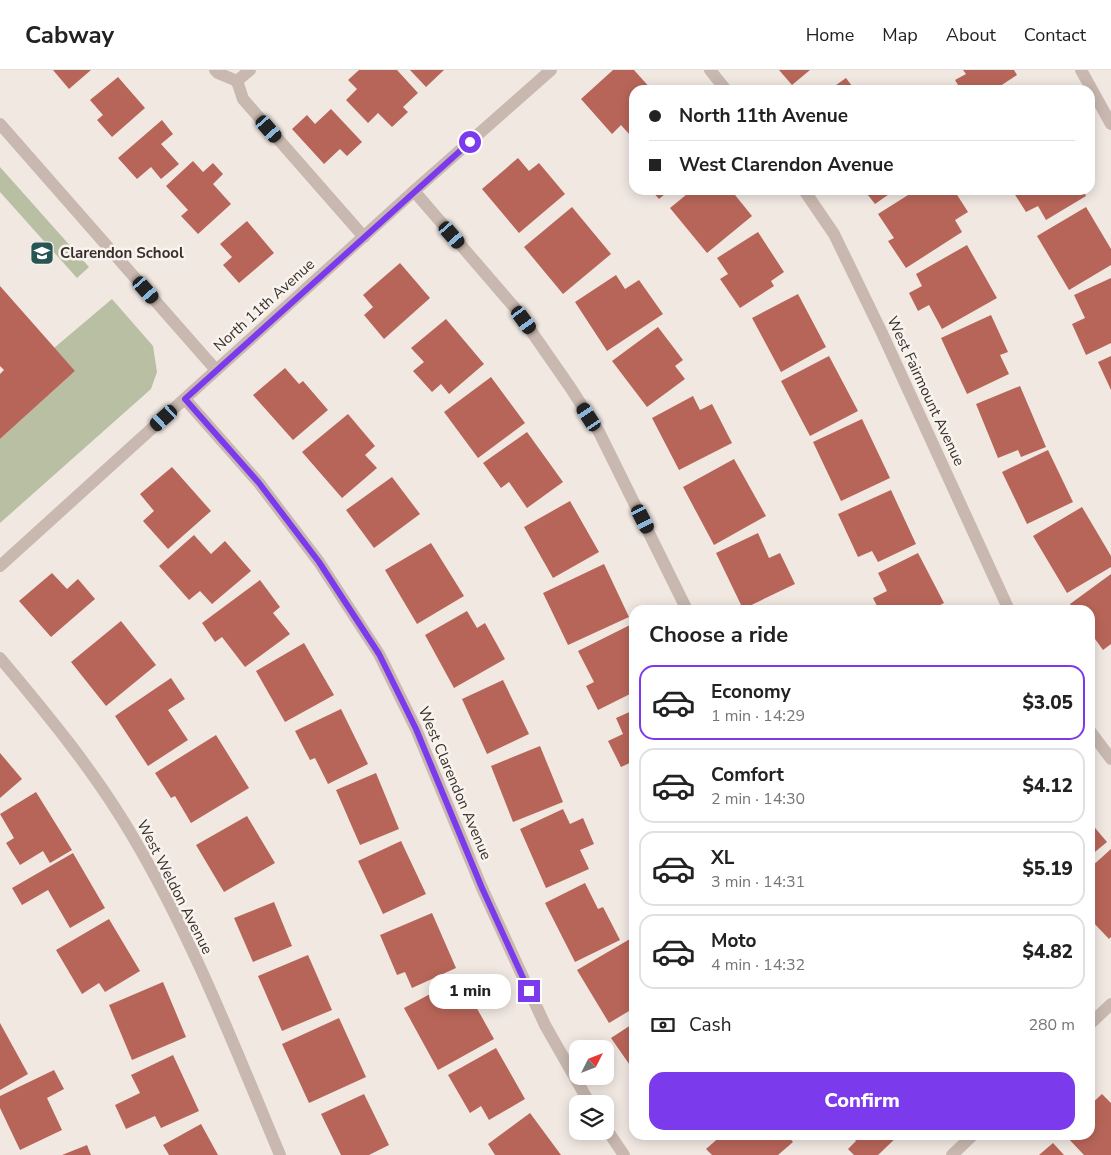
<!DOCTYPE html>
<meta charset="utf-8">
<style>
:root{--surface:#fff;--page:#f2f2f2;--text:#222;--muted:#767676;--line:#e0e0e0;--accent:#7c3aed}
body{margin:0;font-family:"Nunito Sans",sans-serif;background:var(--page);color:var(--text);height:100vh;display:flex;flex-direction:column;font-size:19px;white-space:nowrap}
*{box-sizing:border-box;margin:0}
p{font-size:16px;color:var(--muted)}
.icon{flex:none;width:28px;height:28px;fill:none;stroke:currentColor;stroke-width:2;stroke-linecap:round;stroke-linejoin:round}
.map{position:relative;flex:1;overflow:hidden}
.side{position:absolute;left:629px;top:535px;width:466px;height:535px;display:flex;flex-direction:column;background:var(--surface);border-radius:15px;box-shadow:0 2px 12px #0003}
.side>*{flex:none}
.banner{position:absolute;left:629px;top:15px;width:466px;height:110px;border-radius:15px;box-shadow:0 2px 12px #0003;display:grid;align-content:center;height:110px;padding:0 20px;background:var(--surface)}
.needle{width:32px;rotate:48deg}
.controls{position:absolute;left:569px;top:970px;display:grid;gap:10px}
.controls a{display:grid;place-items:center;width:45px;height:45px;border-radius:10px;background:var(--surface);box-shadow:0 2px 12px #0003;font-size:25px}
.end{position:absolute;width:22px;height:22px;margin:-11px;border:6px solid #7c3aed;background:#fff;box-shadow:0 0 0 2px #fff}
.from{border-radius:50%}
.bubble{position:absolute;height:35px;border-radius:15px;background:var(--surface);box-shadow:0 2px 12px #0003;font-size:16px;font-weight:800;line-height:35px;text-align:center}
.car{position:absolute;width:15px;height:30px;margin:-15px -8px;border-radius:6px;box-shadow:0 0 4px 1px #0007;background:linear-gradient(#222 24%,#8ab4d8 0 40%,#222 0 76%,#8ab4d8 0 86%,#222 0)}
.banner b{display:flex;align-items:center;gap:18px;height:48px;font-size:19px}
.banner b+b{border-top:1px solid var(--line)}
.banner i{width:12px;height:12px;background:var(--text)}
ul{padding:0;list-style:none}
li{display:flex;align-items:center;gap:15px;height:75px;margin:0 10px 8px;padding:0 10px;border:2px solid var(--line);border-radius:15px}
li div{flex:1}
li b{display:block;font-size:19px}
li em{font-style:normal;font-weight:800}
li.on{border-color:var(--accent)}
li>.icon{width:45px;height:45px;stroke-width:1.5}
h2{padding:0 20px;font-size:22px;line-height:60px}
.pay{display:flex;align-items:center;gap:12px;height:55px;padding:0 20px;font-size:19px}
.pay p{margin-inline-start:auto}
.action{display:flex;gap:10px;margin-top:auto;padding:10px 20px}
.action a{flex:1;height:58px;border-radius:15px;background:var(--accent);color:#fff;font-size:20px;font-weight:800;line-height:58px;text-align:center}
header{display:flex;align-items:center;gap:30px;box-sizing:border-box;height:70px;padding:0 25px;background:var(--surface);border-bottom:1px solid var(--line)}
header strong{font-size:24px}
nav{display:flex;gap:28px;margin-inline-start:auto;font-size:18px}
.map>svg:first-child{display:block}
</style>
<header>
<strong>Cabway</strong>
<nav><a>Home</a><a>Map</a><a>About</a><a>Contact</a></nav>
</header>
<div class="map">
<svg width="1111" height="1085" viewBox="0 0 1111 1085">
<rect width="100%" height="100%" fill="#f1e8e2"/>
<g fill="#b9bfa3">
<path d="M 0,97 L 89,197 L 77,208 L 0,122 Z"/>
<path d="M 112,229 L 153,276 L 157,302 L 151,319 L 0,453 L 0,369 L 75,301 L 54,278 Z"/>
</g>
<g fill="#b86559">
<path d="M 53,0 L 91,0 L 69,19 Z"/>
<path d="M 359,0 L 397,0 L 418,23 L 403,37 L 408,42 L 392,57 L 378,43 L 368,53 L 346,30 L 357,19 L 348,10 Z"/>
<path d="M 410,0 L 444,0 L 426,17 Z"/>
<path d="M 613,0 L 634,0 L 652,20 L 634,20 L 634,61 L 630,65 L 621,55 L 612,64 L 581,29 Z"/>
<path d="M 779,0 L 810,0 L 792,15 Z"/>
<path d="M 963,0 L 1014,0 L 1017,5 L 994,20 L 961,20 L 955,10 L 966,4 Z"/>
<path d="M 118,7 L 145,38 L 112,67 L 97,50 L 103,45 L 90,30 Z"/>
<path d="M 846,8 L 855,20 L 829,20 Z"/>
<path d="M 331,39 L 362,72 L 347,86 L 340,79 L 324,94 L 292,59 L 307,45 L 315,54 Z"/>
<path d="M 162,50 L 173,64 L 161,74 L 179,94 L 161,109 L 151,97 L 137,109 L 118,88 Z"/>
<path d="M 518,88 L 529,101 L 539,93 L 565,124 L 519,163 L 482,119 Z"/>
<path d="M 193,91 L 203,102 L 213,93 L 223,104 L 213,114 L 231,134 L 198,164 L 181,146 L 188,140 L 166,116 Z"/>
<path d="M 651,120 L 670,120 L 659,129 Z"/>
<path d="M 692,120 L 731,120 L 752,146 L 707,183 L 670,138 Z"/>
<path d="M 864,120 L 895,120 L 875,134 Z"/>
<path d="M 916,120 L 937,120 L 939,122 L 943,120 L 954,120 L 968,142 L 955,150 L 962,162 L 906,198 L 888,171 L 894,168 L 878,144 Z"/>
<path d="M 1012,120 L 1083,120 L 1086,126 L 1046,150 L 1038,136 L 1026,142 Z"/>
<path d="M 572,137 L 611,184 L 563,224 L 524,177 Z"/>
<path d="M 1086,137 L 1111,179 L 1111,195 L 1069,220 L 1037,166 Z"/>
<path d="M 247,151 L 274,183 L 239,213 L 223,195 L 232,187 L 220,174 Z"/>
<path d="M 758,162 L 784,202 L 771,211 L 774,216 L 740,238 L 720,209 L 728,204 L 717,188 Z"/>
<path d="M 967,175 L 997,228 L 942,259 L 929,235 L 918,241 L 909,223 L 922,216 L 916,204 Z"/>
<path d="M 400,193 L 430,228 L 384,269 L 364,245 L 373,237 L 363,225 Z"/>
<path d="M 616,205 L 625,219 L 639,210 L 663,244 L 607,281 L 575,232 Z"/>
<path d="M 1111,208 L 1111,273 L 1086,285 L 1072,254 L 1085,248 L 1074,225 Z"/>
<path d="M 0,216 L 75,301 L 0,369 L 0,304 L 4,300 L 0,296 Z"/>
<path d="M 798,224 L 826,277 L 781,302 L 752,248 Z"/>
<path d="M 991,245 L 1008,282 L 1000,285 L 1009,304 L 967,324 L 941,268 Z"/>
<path d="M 446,249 L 484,294 L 449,324 L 441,314 L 432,322 L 413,301 L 424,292 L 411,278 Z"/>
<path d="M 658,257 L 683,290 L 675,296 L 685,309 L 647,337 L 612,291 Z"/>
<path d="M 829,286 L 858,341 L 810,366 L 781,311 Z"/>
<path d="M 1111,286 L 1111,320 L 1098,292 Z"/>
<path d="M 285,298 L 299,314 L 303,311 L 328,340 L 293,370 L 253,325 Z"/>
<path d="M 491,307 L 525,353 L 478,388 L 444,342 Z"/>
<path d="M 1020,316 L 1046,377 L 1021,387 L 1018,380 L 998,388 L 976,334 Z"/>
<path d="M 693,326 L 700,340 L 712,334 L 732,373 L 679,400 L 652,348 Z"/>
<path d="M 348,344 L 375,376 L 365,385 L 377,398 L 342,428 L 302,382 Z"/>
<path d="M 862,349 L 890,408 L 841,431 L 813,372 Z"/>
<path d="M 527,362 L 563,412 L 527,438 L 509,412 L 501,418 L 483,393 Z"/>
<path d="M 1048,380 L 1073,432 L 1027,454 L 1002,402 Z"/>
<path d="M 734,389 L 766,446 L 714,475 L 683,417 Z"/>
<path d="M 172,397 L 211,441 L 168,479 L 143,451 L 154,441 L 140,424 Z"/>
<path d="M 392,407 L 420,444 L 374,478 L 346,440 Z"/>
<path d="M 891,420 L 916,474 L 878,492 L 872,481 L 858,487 L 838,444 Z"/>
<path d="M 570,431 L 599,482 L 553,508 L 524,457 Z"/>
<path d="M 1082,437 L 1111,486 L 1111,497 L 1067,523 L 1033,466 Z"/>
<path d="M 758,463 L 769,488 L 780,483 L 795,514 L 743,539 L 716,483 Z"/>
<path d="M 194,465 L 211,484 L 225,471 L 251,501 L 212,534 L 200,521 L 189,530 L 159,496 Z"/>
<path d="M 431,473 L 464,526 L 417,554 L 385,500 Z"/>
<path d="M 918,483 L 944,533 L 931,540 L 879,540 L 873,528 L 887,521 L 878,503 Z"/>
<path d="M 604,494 L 629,547 L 568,575 L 543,523 Z"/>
<path d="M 52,503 L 67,519 L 78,509 L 95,529 L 51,567 L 19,531 Z"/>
<path d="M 1111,504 L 1111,574 L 1103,580 L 1090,562 L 1090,540 L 1074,540 L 1070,534 Z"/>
<path d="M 260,510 L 280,537 L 273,543 L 290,564 L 245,597 L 222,567 L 215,572 L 202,553 Z"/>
<path d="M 467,541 L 477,558 L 485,553 L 505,589 L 454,618 L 425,565 Z"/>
<path d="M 121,551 L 156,595 L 106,636 L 71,592 Z"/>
<path d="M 630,555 L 634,562 L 634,622 L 598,640 L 586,616 L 594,612 L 578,581 Z"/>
<path d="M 304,573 L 334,625 L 285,652 L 256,601 Z"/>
<path d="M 171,608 L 185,629 L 168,640 L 188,670 L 148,696 L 115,646 Z"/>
<path d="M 503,610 L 529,664 L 487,684 L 462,629 Z"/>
<path d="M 341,639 L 368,694 L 328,714 L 315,688 L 310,690 L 295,661 Z"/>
<path d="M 634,640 L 634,691 L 621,697 L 608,671 L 623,664 L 616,648 Z"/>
<path d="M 216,665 L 249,718 L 191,753 L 175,726 L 171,728 L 155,703 Z"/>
<path d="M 540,676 L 563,732 L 513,752 L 491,696 Z"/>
<path d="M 0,683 L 22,709 L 0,728 Z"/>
<path d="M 376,703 L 399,759 L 360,775 L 336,720 Z"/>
<path d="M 36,722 L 72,780 L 50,793 L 43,781 L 20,795 L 6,773 L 14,768 L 0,744 Z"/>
<path d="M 563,739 L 570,754 L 583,748 L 594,774 L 580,780 L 589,799 L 546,818 L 520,759 Z"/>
<path d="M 247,746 L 275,793 L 224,822 L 196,775 Z"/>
<path d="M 1090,752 L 1107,772 L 1090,786 Z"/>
<path d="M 401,771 L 426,824 L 383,844 L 358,791 Z"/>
<path d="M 1111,779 L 1111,867 L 1109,869 L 1090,849 L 1090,798 Z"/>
<path d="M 73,783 L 105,838 L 70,858 L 48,820 L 22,835 L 12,818 Z"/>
<path d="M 585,813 L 598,839 L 603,837 L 620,870 L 575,892 L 545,833 Z"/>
<path d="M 274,832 L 292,876 L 253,892 L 234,848 Z"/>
<path d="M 432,843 L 456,898 L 412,918 L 405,902 L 397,905 L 380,865 Z"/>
<path d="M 109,849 L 140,901 L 105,922 L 99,913 L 82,924 L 56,880 Z"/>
<path d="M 630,869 L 634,875 L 634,938 L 609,953 L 577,900 Z"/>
<path d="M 308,885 L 332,940 L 282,961 L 258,906 Z"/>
<path d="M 460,908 L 494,969 L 438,1000 L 404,938 Z"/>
<path d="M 163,912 L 186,967 L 132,990 L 109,935 Z"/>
<path d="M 339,948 L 366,1007 L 309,1033 L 282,974 Z"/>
<path d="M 0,953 L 28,1004 L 0,1020 Z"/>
<path d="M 634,953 L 634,1001 L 611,968 Z"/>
<path d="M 496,978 L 525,1029 L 489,1050 L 481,1036 L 470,1043 L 448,1005 Z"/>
<path d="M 173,985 L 199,1041 L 161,1058 L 155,1046 L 126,1059 L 115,1035 L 140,1023 L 131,1005 Z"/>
<path d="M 54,1000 L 64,1019 L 47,1028 L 62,1060 L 20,1080 L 0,1038 L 0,1026 Z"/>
<path d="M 364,1024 L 389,1075 L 369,1085 L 341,1085 L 321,1044 Z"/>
<path d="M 1102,1024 L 1111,1033 L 1111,1085 L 1084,1085 L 1065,1065 L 1090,1065 L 1090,1035 Z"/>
<path d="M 530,1043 L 561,1085 L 495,1085 L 488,1074 Z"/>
<path d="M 201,1054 L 218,1085 L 169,1085 L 163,1075 Z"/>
<path d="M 722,1065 L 787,1065 L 793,1072 L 778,1085 L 712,1085 L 706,1079 Z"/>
<path d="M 851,1065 L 899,1065 L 878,1085 L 854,1085 L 848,1079 L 856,1071 Z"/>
<path d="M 1053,1073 L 1064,1085 L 1039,1085 Z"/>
<path d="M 87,1075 L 91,1085 L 62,1085 Z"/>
</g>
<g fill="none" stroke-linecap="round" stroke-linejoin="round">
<g stroke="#c8b8af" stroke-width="12">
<path d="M 215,0 L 218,3 L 237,11"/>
<path d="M 710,0 L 726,20"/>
<path d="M 1081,0 L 1111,54"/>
<path d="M 237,11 L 243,29 L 364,167"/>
<path d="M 237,11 L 250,0"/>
<path d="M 0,54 L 216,300"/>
<path d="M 804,120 L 834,164 L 882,263 L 1009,540"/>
<path d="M 414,121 L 515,238 L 570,317 L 599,362 L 687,540"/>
<path d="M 185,329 L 259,413 L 319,492 L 379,584 L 416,659 L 482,818 L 545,955 L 590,1034"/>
<path d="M 0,496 L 414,121 L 551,0"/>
<path d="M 0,588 C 48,645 95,702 133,767 C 192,867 235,978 280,1085"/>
<path d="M 1090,661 L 1111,689"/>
<path d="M 1090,954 L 1111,934"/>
<path d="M 605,1057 L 624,1085"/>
<path d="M 952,1085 L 973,1065"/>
</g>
</g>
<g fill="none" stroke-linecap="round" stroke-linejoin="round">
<path stroke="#7c3aed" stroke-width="6" d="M 470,72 L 185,329 L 259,413 L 319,492 L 379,584 L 416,659 L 482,818 L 529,921"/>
</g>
<defs>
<g id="school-square" transform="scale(1.25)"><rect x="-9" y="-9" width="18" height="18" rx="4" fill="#265553" stroke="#f9f3ee"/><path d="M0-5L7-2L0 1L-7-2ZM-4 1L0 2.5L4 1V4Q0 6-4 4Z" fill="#fff"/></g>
</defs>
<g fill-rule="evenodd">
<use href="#school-square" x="42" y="183"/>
</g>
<g text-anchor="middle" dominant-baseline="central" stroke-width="5" stroke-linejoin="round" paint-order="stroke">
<g font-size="15" font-weight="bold" fill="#382e2c" stroke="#f9f3ee" text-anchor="start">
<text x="60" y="183">Clarendon School</text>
</g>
<g font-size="15" fill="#382e2c" stroke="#f9f3ee">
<text transform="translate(264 235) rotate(-42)">North 11th Avenue</text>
<text transform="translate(926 321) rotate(65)">West Fairmount Avenue</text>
<text transform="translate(455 713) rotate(67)">West Clarendon Avenue</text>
<text transform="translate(175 817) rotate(63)">West Weldon Avenue</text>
</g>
</g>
</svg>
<div class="controls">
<a><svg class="needle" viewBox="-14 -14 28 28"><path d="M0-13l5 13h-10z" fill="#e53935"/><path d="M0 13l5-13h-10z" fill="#767676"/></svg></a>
<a><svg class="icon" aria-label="layers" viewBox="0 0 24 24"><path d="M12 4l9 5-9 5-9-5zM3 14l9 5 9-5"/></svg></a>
</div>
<i class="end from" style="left:470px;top:72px"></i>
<i class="end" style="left:529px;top:921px"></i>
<div class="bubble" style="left:429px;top:904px;width:82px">1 min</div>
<i class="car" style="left:269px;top:59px;rotate:139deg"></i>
<i class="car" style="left:452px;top:165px;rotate:139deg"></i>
<i class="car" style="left:146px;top:220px;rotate:139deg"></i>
<i class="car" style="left:524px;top:250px;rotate:144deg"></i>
<i class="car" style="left:589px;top:347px;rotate:327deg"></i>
<i class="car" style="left:164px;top:348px;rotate:228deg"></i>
<i class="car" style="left:643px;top:449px;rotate:153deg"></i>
<div class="banner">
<b><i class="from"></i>North 11th Avenue</b>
<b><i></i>West Clarendon Avenue</b>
</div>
<section class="side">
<h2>Choose a ride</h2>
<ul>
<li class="on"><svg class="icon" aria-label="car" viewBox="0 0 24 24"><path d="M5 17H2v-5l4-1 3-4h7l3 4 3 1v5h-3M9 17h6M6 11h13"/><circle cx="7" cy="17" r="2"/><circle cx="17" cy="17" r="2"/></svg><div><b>Economy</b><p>1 min · 14:29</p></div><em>$3.05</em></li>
<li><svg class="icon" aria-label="car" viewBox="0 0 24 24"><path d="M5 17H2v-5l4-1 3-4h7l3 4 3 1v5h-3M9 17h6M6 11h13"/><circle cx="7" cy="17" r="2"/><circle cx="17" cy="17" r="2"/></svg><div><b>Comfort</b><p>2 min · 14:30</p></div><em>$4.12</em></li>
<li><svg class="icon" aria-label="car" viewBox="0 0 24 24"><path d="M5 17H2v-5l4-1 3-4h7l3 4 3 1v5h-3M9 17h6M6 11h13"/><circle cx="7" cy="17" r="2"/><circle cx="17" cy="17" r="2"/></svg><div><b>XL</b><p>3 min · 14:31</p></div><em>$5.19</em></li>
<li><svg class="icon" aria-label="car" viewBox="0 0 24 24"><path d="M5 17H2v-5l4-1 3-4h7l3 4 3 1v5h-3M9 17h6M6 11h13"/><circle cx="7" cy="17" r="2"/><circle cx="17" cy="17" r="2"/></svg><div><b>Moto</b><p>4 min · 14:32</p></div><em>$4.82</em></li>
</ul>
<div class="pay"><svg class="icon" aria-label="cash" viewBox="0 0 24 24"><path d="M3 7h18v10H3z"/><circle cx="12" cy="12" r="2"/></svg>Cash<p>280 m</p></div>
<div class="action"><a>Confirm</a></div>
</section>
</div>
